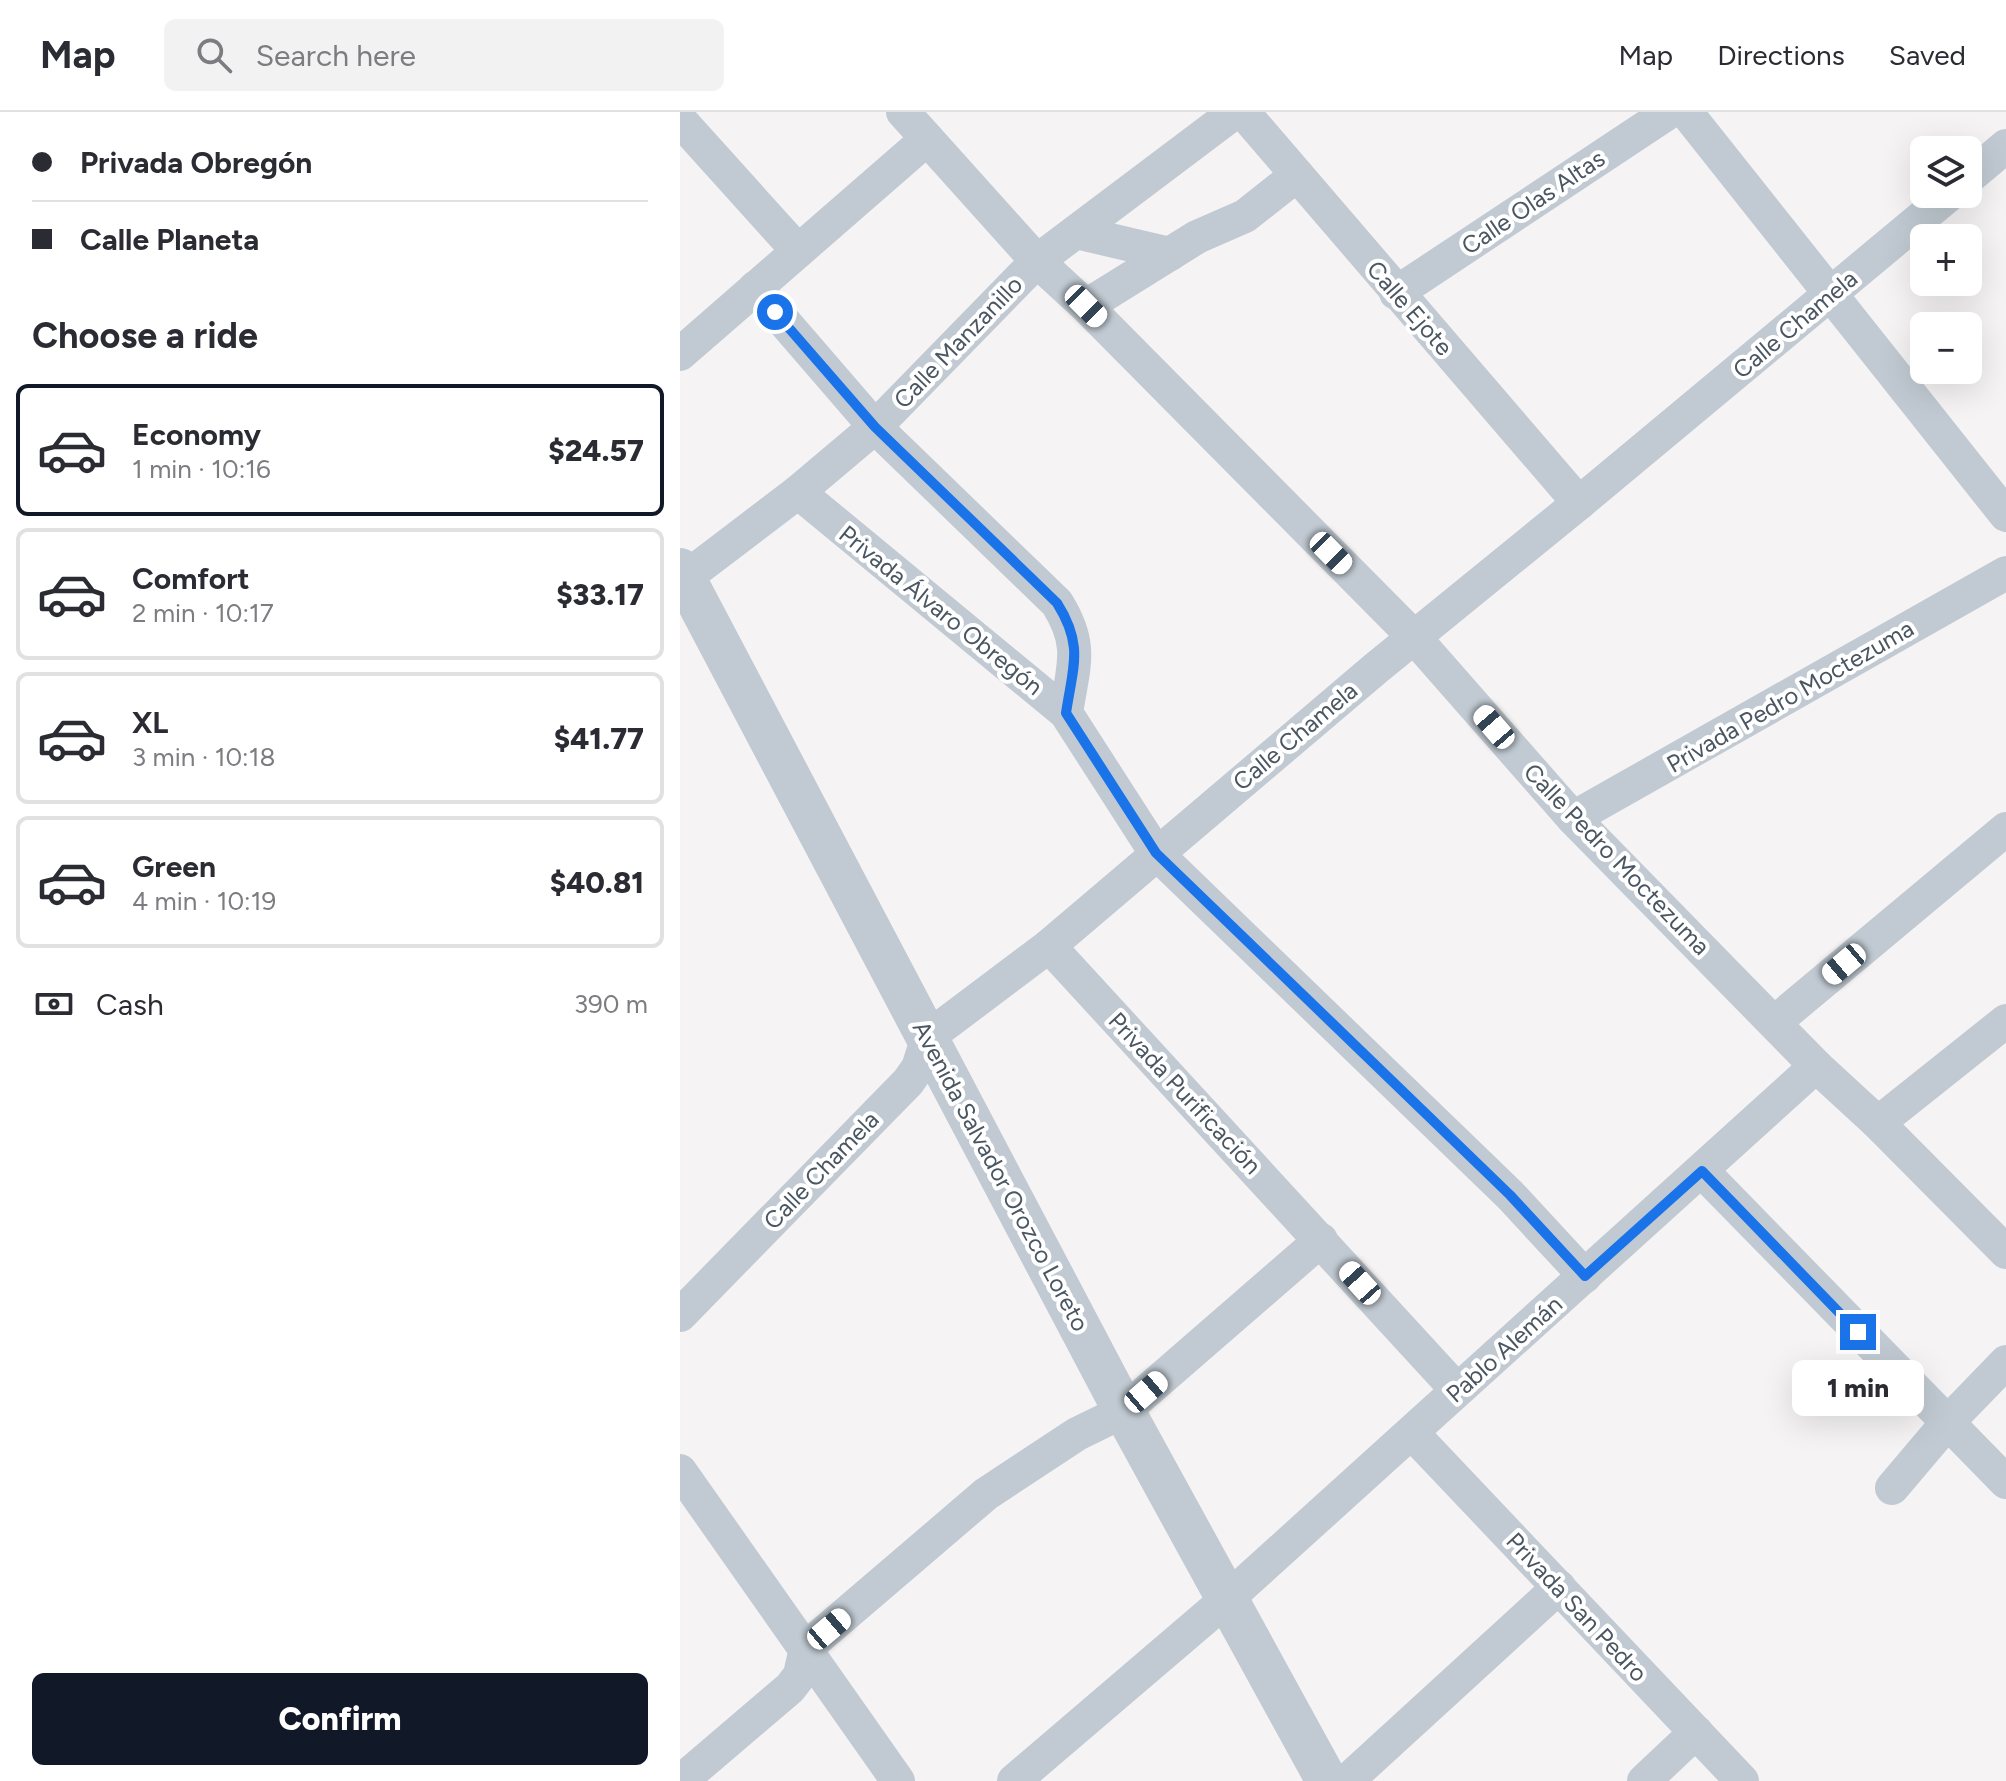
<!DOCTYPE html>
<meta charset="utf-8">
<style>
:root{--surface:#fff;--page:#f2f2f3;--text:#2b2b33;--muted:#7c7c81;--line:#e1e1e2;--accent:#111827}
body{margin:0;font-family:Figtree,sans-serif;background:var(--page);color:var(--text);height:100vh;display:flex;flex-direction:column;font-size:30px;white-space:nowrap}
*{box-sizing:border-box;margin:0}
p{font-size:26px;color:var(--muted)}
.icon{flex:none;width:44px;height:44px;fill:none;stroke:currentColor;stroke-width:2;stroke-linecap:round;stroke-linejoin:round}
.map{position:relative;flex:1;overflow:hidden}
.sheet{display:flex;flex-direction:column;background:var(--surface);width:680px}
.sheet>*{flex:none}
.top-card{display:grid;align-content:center;height:176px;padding:0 32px;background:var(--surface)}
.tools{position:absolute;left:1230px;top:24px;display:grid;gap:16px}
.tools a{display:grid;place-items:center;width:72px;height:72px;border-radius:12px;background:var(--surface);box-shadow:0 8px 32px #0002;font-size:40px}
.end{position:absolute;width:36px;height:36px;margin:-18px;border:10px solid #1a73e8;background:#fff;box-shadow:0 0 0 4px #fff}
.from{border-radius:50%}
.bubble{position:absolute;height:56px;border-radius:12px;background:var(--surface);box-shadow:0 8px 32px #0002;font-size:26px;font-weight:800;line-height:56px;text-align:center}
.car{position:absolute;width:24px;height:48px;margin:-24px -12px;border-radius:10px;box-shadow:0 0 6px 2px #0007;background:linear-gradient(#fff 24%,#345 0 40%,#fff 0 76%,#345 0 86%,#fff 0)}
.top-card b{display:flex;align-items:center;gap:28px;height:76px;font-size:30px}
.top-card b+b{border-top:2px solid var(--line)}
.top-card i{width:20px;height:20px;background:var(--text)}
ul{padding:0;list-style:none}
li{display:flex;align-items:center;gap:24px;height:132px;margin:0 16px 12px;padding:0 16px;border:4px solid var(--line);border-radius:12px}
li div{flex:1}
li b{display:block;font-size:30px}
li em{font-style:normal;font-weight:800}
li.active{border-color:var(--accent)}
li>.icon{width:72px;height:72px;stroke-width:1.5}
h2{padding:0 32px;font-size:36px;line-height:96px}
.pay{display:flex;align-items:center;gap:20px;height:88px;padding:0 32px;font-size:30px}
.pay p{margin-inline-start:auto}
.button{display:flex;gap:16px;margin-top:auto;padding:16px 32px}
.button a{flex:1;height:92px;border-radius:12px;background:var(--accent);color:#fff;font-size:32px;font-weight:800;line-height:92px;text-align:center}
header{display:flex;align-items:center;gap:48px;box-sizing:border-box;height:112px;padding:0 40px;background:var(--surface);border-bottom:2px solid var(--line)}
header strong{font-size:38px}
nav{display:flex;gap:44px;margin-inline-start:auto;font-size:28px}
.search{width:560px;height:72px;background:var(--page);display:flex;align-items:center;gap:20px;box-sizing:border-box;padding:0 28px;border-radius:12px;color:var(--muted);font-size:30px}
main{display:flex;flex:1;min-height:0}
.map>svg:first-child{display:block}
</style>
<header>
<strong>Map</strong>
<div class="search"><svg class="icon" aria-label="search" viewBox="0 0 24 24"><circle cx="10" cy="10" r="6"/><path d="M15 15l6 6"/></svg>Search here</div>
<nav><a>Map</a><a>Directions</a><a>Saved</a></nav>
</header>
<main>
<section class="sheet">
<div class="top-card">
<b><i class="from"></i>Privada Obregón</b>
<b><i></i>Calle Planeta</b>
</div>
<h2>Choose a ride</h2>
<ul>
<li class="active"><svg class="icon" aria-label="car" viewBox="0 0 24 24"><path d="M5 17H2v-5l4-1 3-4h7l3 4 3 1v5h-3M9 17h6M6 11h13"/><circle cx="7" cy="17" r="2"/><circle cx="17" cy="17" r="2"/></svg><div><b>Economy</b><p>1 min · 10:16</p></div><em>$24.57</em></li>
<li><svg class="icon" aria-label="car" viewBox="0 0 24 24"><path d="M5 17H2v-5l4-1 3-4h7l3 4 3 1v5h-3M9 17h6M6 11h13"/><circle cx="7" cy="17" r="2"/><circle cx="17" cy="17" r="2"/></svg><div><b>Comfort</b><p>2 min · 10:17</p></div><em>$33.17</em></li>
<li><svg class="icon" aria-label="car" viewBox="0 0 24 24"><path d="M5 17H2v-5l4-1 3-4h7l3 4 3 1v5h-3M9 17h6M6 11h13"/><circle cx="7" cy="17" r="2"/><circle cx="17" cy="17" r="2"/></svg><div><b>XL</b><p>3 min · 10:18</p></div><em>$41.77</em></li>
<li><svg class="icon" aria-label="car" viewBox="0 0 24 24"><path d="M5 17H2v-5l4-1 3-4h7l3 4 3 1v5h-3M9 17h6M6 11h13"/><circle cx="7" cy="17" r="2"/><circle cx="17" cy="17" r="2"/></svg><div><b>Green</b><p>4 min · 10:19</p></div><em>$40.81</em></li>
</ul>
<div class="pay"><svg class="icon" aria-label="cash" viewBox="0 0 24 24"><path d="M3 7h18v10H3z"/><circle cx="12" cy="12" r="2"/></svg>Cash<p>390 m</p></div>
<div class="button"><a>Confirm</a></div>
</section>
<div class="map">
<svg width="1326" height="1669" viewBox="0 0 1326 1669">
<rect width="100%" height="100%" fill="#f5f3f3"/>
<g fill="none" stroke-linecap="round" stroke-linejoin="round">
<g stroke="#c1cad2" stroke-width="34">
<path d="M 223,0 L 357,149 L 406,194 L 734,525 L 893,706 L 1136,954 L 1198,1011 L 1326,1140"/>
<path d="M 563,0 L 899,391"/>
<path d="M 1006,0 L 1326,403"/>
<path d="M 0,8 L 118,139"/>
<path d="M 1288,66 L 1326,34"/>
<path d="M 396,120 L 490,142"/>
<path d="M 75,176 L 195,315 L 377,491 C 404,534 393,554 386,601"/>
<path d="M 716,181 L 989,0"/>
<path d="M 406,194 L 517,125 L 565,104 L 617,63"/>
<path d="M 0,242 L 247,27"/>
<path d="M 118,380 L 386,601 L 476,741 L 830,1083 L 905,1164"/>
<path d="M 5,466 L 118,380 L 195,315 L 357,149 L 555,0"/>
<path d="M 893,706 L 1326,461"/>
<path d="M 369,834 L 777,1278"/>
<path d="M 1095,910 L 1326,717"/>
<path d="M 1198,1011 L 1326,909"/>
<path d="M 1022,1059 L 1326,1370"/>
<path d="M 0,1203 L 228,970 L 238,956 L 248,925 L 369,834 L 695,557 L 899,391 L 1270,82"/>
<path d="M 732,1321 L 1062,1669"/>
<path d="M 0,1359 L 218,1669"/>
<path d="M 1212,1376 L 1267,1311 L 1326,1250"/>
<path d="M 1,1669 L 110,1576 L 120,1563 L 126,1536 L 306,1382 L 397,1322 L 444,1299 L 641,1128"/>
<path d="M 334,1669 L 547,1487 L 1136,954"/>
<path d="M 667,1669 L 879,1475"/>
<path d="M 964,1669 L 1016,1620"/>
</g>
<path stroke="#c1cad2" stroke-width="42" d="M 0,457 L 444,1299 L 647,1669"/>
</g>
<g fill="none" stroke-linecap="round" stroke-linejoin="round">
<path stroke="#1a73e8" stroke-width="10" d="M 95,200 L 195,315 L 377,491 C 404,534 393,554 386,601 L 476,741 L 830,1083 L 905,1164 L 1022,1059 L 1178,1220"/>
</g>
<g text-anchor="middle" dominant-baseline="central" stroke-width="8" stroke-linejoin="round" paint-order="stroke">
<g font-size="24" fill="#4a5661" stroke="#fff">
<text transform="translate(853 90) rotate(-34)">Calle Olas Altas</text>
<text transform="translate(730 196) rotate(49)">Calle Ejote</text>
<text transform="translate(1115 212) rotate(-40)">Calle Chamela</text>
<text transform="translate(278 230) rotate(-46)">Calle Manzanillo</text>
<text transform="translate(261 498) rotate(39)">Privada Álvaro Obregón</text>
<text transform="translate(1110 584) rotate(-30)">Privada Pedro Moctezuma</text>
<text transform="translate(615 624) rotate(-40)">Calle Chamela</text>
<text transform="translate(937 747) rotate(46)">Calle Pedro Moctezuma</text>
<text transform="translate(505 981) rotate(47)">Privada Purificación</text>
<text transform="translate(141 1058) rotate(-46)">Calle Chamela</text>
<text transform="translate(321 1064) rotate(62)">Avenida Salvador Orozco Loreto</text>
<text transform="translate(824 1237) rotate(-42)">Pablo Alemán</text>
<text transform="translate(897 1495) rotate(47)">Privada San Pedro</text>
</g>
</g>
</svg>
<div class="tools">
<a><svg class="icon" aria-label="layers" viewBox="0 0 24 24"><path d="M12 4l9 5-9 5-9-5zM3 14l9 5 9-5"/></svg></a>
<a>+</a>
<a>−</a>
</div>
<i class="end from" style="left:95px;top:200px"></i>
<i class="end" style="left:1178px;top:1220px"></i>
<div class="bubble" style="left:1112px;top:1248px;width:132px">1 min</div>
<i class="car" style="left:406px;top:194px;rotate:135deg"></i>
<i class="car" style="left:651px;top:441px;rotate:135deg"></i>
<i class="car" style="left:814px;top:615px;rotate:319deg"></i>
<i class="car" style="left:1164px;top:852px;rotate:230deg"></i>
<i class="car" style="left:680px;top:1171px;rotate:318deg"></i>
<i class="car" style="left:466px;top:1280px;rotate:49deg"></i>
<i class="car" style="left:149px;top:1517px;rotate:50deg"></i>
</div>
</main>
